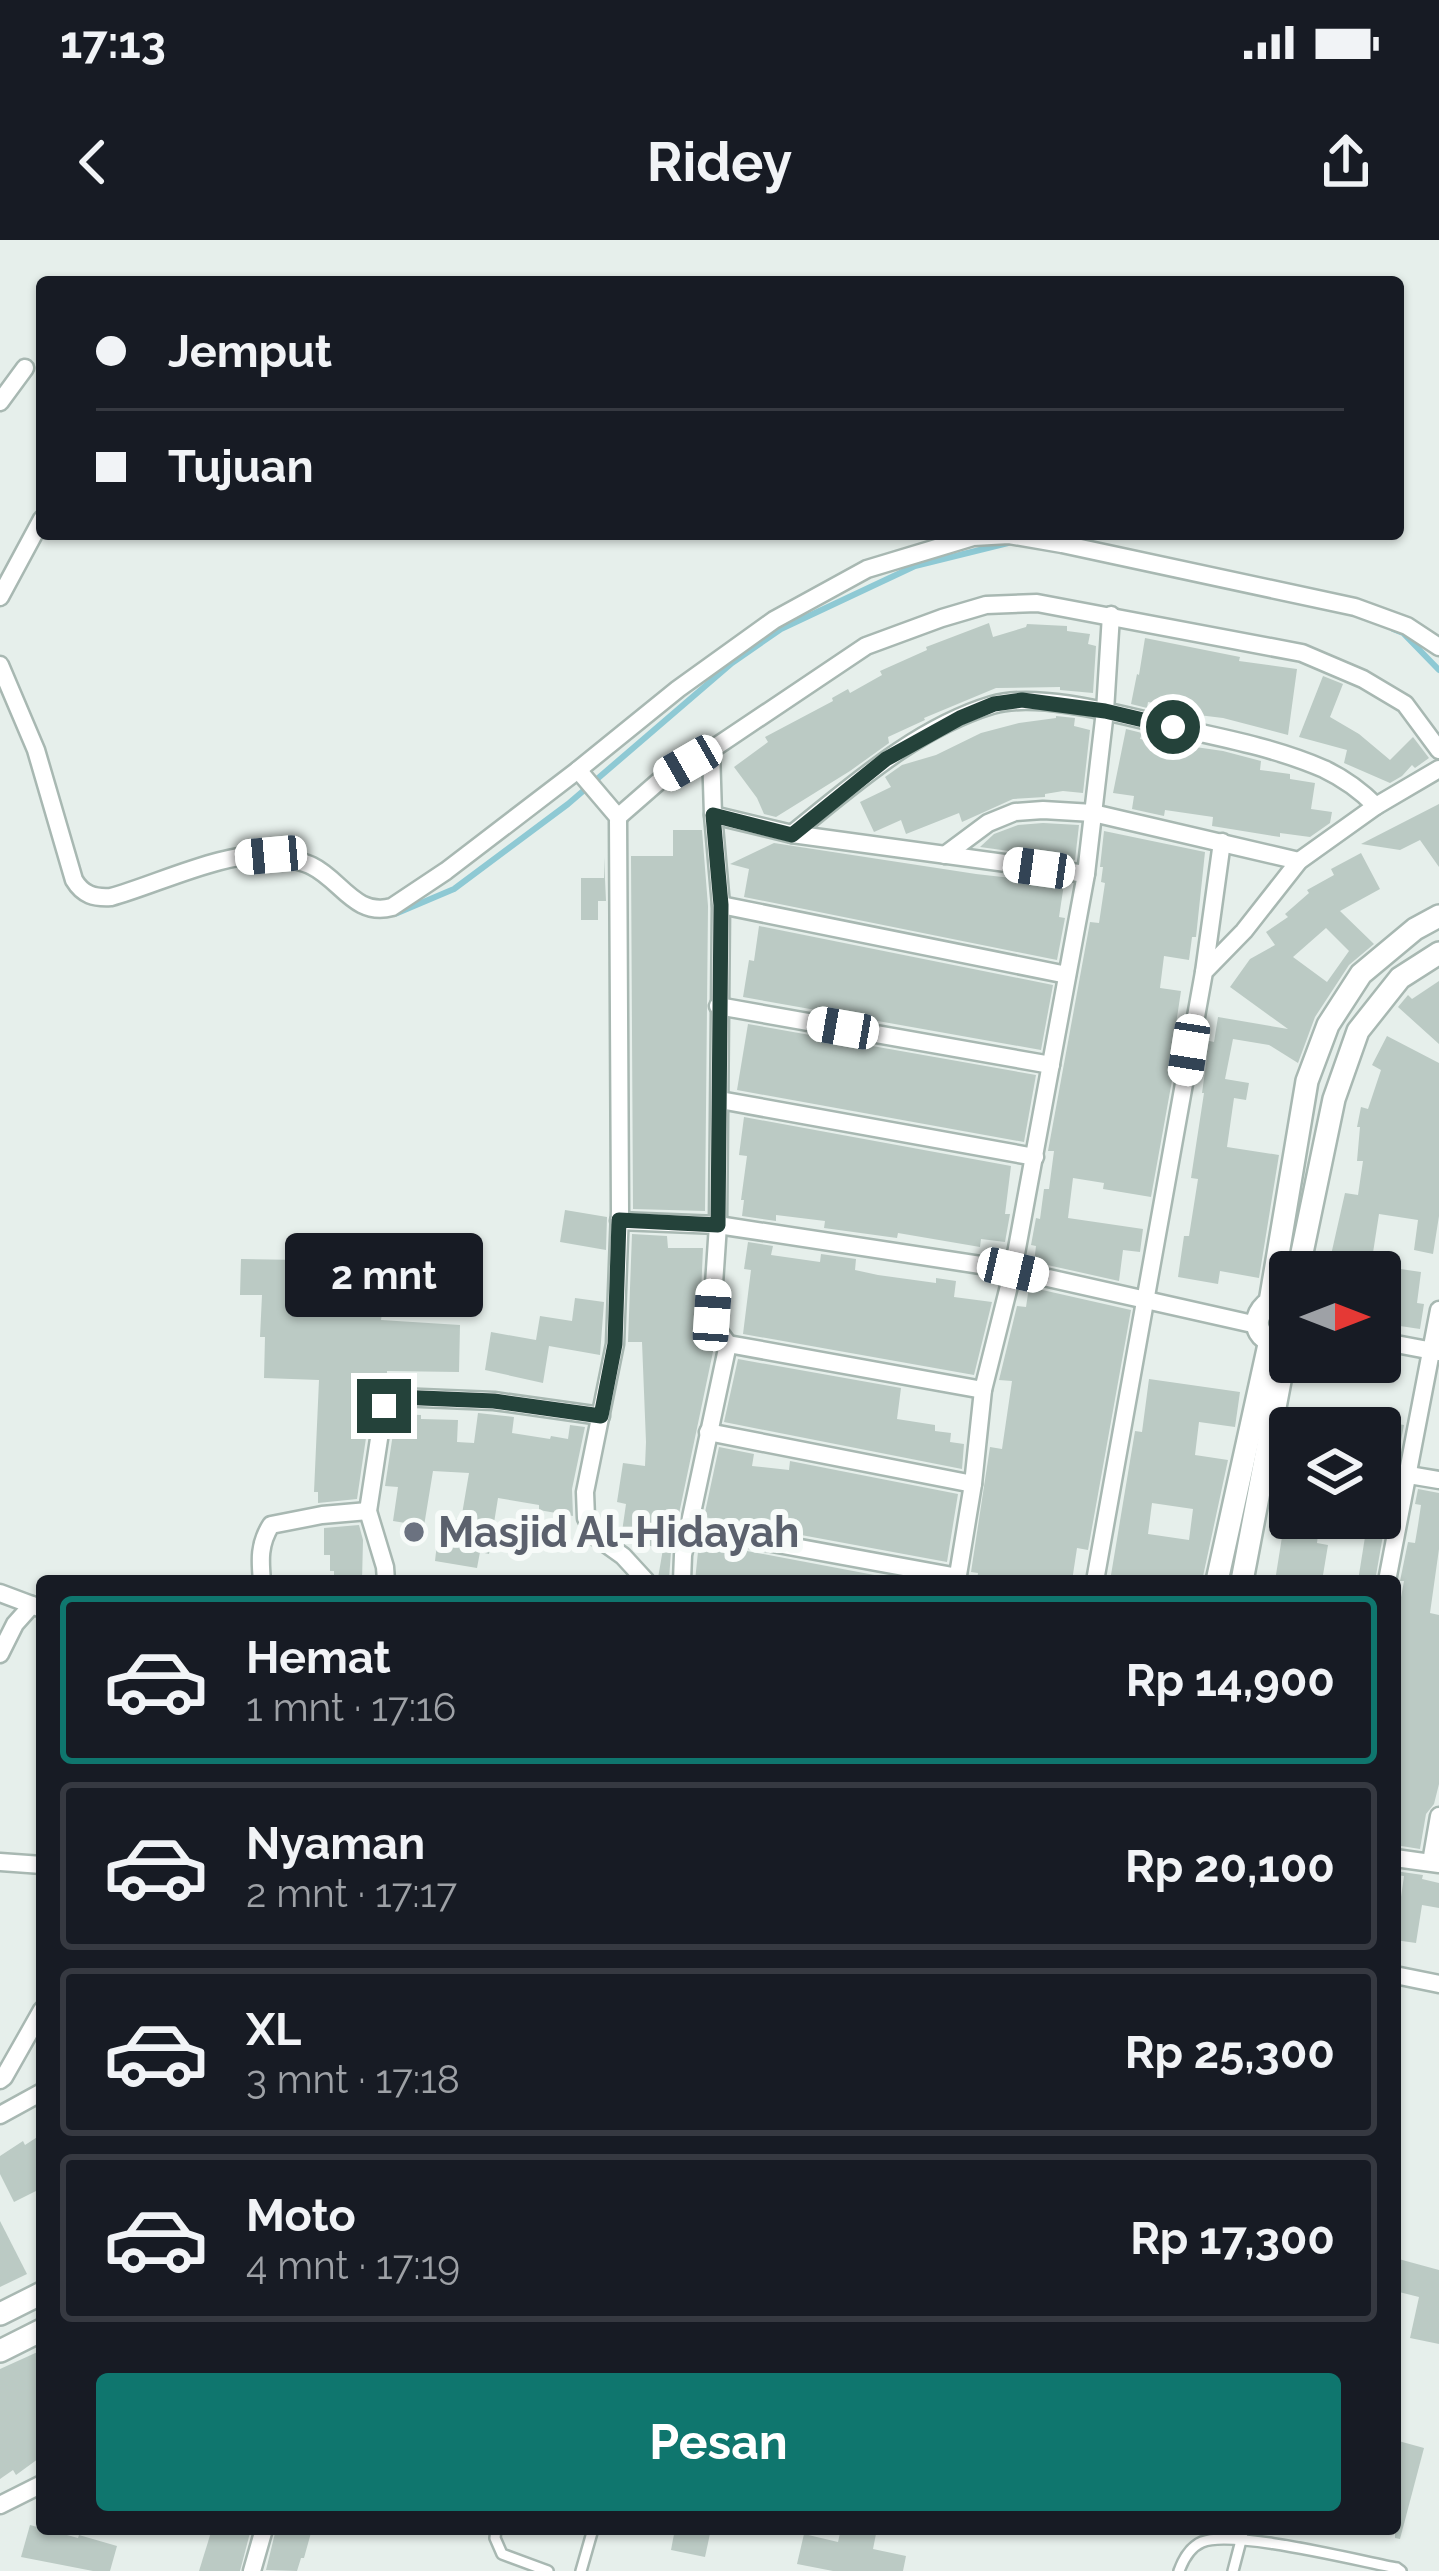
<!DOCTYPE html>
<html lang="id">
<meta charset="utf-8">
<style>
:root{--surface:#171b24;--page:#20242c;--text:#f1f3f6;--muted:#9ea1a6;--line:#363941;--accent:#0f766e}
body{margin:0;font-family:Raleway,sans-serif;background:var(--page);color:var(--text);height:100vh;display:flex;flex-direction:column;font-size:45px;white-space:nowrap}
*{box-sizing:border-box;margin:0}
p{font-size:39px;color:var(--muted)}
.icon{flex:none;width:66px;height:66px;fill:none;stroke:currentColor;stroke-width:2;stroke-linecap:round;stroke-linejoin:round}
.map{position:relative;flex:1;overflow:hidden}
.sheet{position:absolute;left:36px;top:1335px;width:1365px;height:960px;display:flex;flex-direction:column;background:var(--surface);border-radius:12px;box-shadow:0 3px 9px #0004}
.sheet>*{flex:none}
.banner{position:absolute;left:36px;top:36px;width:1368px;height:264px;border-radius:12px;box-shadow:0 3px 9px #0004;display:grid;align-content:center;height:264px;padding:0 60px;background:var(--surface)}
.needle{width:78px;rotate:90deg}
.controls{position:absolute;left:1269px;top:1011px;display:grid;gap:24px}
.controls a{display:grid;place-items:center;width:132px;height:132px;border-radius:12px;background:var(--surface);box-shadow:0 3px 9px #0004;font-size:60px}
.end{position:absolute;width:54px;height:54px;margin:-27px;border:15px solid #24423a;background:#fff;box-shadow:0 0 0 6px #fff}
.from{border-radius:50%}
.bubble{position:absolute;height:84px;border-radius:12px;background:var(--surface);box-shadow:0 3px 9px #0004;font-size:39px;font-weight:700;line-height:84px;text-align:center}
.car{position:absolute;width:36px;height:72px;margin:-36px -18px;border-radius:15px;box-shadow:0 0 9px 3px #0007;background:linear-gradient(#fff 24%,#345 0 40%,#fff 0 76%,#345 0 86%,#fff 0)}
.banner b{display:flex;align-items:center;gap:42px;height:114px;font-size:45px}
.banner b+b{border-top:3px solid var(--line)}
.banner i{width:30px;height:30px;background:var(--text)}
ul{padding:21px 0 0;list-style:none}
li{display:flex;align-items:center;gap:36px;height:168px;margin:0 24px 18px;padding:0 36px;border:6px solid var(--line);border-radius:12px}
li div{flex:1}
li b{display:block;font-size:45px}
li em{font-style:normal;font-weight:700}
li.on{border-color:var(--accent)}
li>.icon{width:108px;height:108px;stroke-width:1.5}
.button{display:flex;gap:24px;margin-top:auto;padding:24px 60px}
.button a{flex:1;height:138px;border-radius:12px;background:var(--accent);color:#fff;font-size:48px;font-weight:700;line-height:138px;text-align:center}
.status{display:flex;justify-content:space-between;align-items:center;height:84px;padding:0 60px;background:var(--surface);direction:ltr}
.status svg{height:33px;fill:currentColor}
header{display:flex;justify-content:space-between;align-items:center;height:156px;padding:0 60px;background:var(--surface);font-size:54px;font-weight:700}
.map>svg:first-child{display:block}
</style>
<div class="status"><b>17:13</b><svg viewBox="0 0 49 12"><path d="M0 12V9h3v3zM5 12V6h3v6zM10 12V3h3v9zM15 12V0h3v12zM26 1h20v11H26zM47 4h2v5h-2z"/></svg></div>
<header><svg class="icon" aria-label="back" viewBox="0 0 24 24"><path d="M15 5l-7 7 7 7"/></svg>Ridey<svg class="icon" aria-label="share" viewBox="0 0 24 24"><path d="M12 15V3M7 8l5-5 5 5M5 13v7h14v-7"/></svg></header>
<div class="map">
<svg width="1439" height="2331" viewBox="0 0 1439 2331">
<rect width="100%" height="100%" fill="#e6efeb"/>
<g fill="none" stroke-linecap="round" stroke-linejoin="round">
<g stroke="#8ec9d4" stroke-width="6">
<path d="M 1393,389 L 1403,393 L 1439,430"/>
<path d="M 395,674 L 454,649 L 568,564 L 732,423 L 781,389 L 915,326 L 1012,302"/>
</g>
</g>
<g fill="#bbcac4" fill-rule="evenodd">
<path d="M 989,383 L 993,397 L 1026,387 L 1027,384 L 1067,386 L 1067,391 L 1090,394 L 1088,404 L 1096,406 L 1093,453 L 1060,450 L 1060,447 L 996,448 L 924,478 L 925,480 L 888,497 L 889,503 L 850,531 L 776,577 L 764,574 L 757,558 L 734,527 L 768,502 L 765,497 L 833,461 L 832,458 L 848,449 L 850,453 L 882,435 L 880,431 L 927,410 L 926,407 Z"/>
<path d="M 1145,398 L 1240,417 L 1239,421 L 1297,429 L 1288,495 L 1223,478 L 1182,473 L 1183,468 L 1148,462 L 1147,468 L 1131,464 L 1137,434 L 1139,435 Z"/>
<path d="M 1323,436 L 1343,444 L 1330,477 L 1359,494 L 1390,520 L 1413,497 L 1429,518 L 1415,528 L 1412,525 L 1402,536 L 1390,543 L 1344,523 L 1347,510 L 1299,497 Z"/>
<path d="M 1056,476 L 1075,478 L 1074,486 L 1090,490 L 1083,553 L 1063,551 L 1045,554 L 1045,557 L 1013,559 L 962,582 L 959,573 L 906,594 L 901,580 L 874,592 L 860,562 L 891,547 L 885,537 L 902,525 L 936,515 L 981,493 L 1019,483 L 1056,478 Z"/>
<path d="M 1126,489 L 1142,493 L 1140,499 L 1223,511 L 1261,521 L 1260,530 L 1290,534 L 1290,539 L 1315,543 L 1311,569 L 1332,572 L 1330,583 L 1310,597 L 1280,593 L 1280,597 L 1212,586 L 1213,577 L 1165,570 L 1164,576 L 1132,569 L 1134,556 L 1113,553 Z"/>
<path d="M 1439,564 L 1439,627 L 1420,600 L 1400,610 L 1361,604 Z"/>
<path d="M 1043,583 L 1079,585 L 1075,620 L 980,607 L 994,594 L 1018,585 Z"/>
<path d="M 673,590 L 702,590 L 708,666 L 705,971 L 633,969 L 631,616 L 673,616 Z"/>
<path d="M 1104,591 L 1205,612 L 1196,697 L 1192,697 L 1189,720 L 1164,716 L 1160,748 L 1181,751 L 1176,784 L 1182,785 L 1151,957 L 1103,949 L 1104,943 L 1073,938 L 1068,978 L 1143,989 L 1140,1012 L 1123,1010 L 1119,1041 L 1034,1022 L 1036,1006 L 1031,1005 L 1036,978 L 1040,979 L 1044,949 L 1049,949 L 1054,911 L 1048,911 L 1090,682 L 1099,683 L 1105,643 L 1101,642 L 1103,627 L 1100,627 Z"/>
<path d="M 774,603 L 976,634 L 1064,644 L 1059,677 L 1065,678 L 1057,720 L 744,657 L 749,629 L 730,624 Z"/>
<path d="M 1361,613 L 1380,649 L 1340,671 L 1374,704 L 1349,725 L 1315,777 L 1298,823 L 1269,805 L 1233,799 L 1225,839 L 1249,843 L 1246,860 L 1234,858 L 1227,907 L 1279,915 L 1259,1038 L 1220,1031 L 1218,1044 L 1178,1037 L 1184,996 L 1189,996 L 1198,939 L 1191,938 L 1204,853 L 1202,853 L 1207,817 L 1202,816 L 1205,800 L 1214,802 L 1218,777 L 1288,789 L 1230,747 L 1250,719 L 1275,705 L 1266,692 L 1288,677 L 1285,674 L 1309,653 L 1307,650 L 1334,635 L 1331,629 ZM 1326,688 L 1349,711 L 1327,742 L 1293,717 Z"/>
<path d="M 604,617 L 606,661 L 598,661 L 598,680 L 581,680 L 581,638 L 604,638 Z"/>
<path d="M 759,686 L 1053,745 L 1041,810 L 743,757 L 749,720 L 754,721 Z"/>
<path d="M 1439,741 L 1439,804 L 1398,767 L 1408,755 L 1412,759 Z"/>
<path d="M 748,784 L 1036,835 L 1024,902 L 737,850 Z"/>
<path d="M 1387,796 L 1439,823 L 1439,976 L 1433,1014 L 1414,1010 L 1418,980 L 1379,974 L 1370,1032 L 1335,1032 L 1337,1016 L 1331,1015 L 1345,953 L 1358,955 L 1363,921 L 1357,921 L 1360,887 L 1357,887 L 1361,867 L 1368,869 L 1381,830 L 1372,825 Z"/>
<path d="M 744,877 L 1011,926 L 1005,974 L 1010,974 L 1005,1002 L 981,999 L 980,1007 L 898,993 L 897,998 L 824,988 L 825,981 L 776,975 L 776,981 L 742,976 L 744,960 L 741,960 L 747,916 L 739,915 Z"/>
<path d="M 565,970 L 607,977 L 606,1010 L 560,1002 Z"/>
<path d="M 632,994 L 667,996 L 668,1008 L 703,1008 L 700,1076 L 706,1095 L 706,1107 L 714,1107 L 671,1312 L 669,1339 L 658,1338 L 663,1309 L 621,1299 L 626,1264 L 617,1262 L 623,1223 L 645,1226 L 646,1202 L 642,1102 L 628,1102 Z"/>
<path d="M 748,1002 L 773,1006 L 771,1015 L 820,1022 L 821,1014 L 856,1019 L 855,1030 L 878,1035 L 936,1043 L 936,1038 L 956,1041 L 954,1057 L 992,1062 L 974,1135 L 743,1094 L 751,1030 L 744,1029 Z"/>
<path d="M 301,1016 L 329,1017 L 328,1071 L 382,1073 L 381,1080 L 460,1085 L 459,1132 L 387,1131 L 387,1147 L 379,1152 L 371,1164 L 357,1259 L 318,1263 L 318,1252 L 314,1252 L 319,1140 L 264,1138 L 265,1097 L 260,1097 L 262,1055 L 240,1055 L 241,1019 L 301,1020 Z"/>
<path d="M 1380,1026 L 1421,1032 L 1417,1063 L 1424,1064 L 1420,1089 L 1380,1083 Z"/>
<path d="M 1029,1047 L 1131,1070 L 1088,1310 L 1077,1308 L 1072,1341 L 977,1341 L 978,1333 L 971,1332 L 990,1207 L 1002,1209 L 1012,1141 L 999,1140 L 1017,1066 L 1026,1067 Z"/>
<path d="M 575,1058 L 604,1062 L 600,1115 L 549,1106 L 543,1143 L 485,1130 L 491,1092 L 536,1100 L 540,1076 L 572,1081 Z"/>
<path d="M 738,1119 L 901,1148 L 897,1179 L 935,1185 L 935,1191 L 951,1193 L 950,1202 L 964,1204 L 962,1229 L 724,1182 Z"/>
<path d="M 1149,1139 L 1240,1152 L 1235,1187 L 1199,1182 L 1195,1215 L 1228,1220 L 1202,1341 L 1153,1337 L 1152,1341 L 1110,1341 L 1135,1191 L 1142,1192 ZM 1152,1263 L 1193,1269 L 1189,1300 L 1148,1294 Z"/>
<path d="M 478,1173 L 514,1177 L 512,1193 L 550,1199 L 551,1196 L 568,1199 L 570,1185 L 585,1187 L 572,1249 L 573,1276 L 539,1270 L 539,1265 L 498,1258 L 489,1314 L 480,1312 L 477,1328 L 435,1321 L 440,1277 L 461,1280 L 469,1233 L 433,1231 L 424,1286 L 393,1281 L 398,1247 L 385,1246 L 396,1174 L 421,1175 L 421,1179 L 458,1180 L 457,1202 L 474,1203 Z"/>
<path d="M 1380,1181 L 1404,1185 L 1389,1261 L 1380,1259 Z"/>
<path d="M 719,1207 L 754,1214 L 752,1226 L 789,1230 L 790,1221 L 958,1254 L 947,1322 L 704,1277 Z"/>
<path d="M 1418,1249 L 1439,1253 L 1439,1309 L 1430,1373 L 1439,1375 L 1439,1544 L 1434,1564 L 1426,1574 L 1420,1609 L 1395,1605 L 1395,1390 L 1404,1341 L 1400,1341 L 1408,1302 L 1415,1303 L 1418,1285 L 1421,1265 L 1415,1264 Z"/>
<path d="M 1285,1278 L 1320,1278 L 1317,1303 L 1328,1305 L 1322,1341 L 1275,1341 Z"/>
<path d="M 1368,1278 L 1386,1278 L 1375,1341 L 1358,1341 Z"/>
<path d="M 359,1285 L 363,1300 L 362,1341 L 334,1341 L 334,1331 L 330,1331 L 330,1315 L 324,1315 L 324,1288 Z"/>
<path d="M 699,1302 L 885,1337 L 884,1341 L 695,1341 Z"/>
<path d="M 1395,1631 L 1423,1635 L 1422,1639 L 1439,1643 L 1439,1668 L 1422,1665 L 1416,1703 L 1395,1700 L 1395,1670 L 1399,1671 L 1404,1636 L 1395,1635 Z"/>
<path d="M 42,1894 L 42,1948 L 14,1962 L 0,1934 L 0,1916 L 23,1901 L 25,1905 Z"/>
<path d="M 0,1981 L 27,2034 L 0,2047 Z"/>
<path d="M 1395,2018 L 1439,2030 L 1439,2104 L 1410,2098 L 1419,2057 L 1395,2051 Z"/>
<path d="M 42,2110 L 42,2216 L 16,2235 L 13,2230 L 0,2239 L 0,2129 Z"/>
<path d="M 1395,2200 L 1424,2208 L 1400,2299 L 1395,2298 Z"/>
<path d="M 30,2285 L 78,2298 L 79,2295 L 117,2306 L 110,2331 L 93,2331 L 21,2317 Z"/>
<path d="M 212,2289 L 251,2289 L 240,2331 L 199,2331 Z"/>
<path d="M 276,2289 L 312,2289 L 304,2318 L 301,2318 L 297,2331 L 266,2330 Z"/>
<path d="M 675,2289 L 711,2289 L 705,2317 L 671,2310 Z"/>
<path d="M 841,2289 L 877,2289 L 873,2309 L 906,2316 L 903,2331 L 833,2331 L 797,2324 L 804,2294 L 838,2302 Z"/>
</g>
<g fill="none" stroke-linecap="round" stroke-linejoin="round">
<g stroke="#a8b8b2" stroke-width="14">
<g id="service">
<path d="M 496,2289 L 495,2298 L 502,2314 L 548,2331"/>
<path d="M 581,2331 L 593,2289"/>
<path d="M 1179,2331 C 1183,2320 1190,2307 1202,2302 C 1232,2289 1359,2321 1397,2328 L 1401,2331"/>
<path d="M 1233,2331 L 1244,2289"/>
</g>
</g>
<g stroke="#a8b8b2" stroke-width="21">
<g id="minor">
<path d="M 0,162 L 25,128"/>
<path d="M 0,357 L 42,279"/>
<path d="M 0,425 L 36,510 L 74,640 C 83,655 94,658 111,657 C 156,645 230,608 275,616 C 286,618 302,621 312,626 C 341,640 355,677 392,667 L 446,631 L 578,530 L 678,449 L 774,380 L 867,329 L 973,297 L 1009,295 L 1062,304 L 1355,367 L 1407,386 L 1439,407"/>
<path d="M 578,530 L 618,577 L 620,971 L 615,1104 L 585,1252 L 586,1278 L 595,1296 L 623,1316 L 646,1341"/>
<path d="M 713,575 L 792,594 L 1086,634"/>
<path d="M 618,577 L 665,536 L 711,510"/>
<path d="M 792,594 C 852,546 916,488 992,465 C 1039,451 1125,476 1173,487 C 1223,498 1276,508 1324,529 C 1343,538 1361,551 1376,566"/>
<path d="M 945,615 L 988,583 L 1015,572 L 1043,570 L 1093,573 L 1299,621"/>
<path d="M 721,665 L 1067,735"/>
<path d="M 1204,732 L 1222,602"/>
<path d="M 718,766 L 1051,825"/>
<path d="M 720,860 L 1035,917"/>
<path d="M 619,981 L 718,985 L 1013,1030 L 1257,1085"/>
<path d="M 1380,1101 L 1438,1112"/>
<path d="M 728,1104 L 983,1150"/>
<path d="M 708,1192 L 973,1244"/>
<path d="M 1409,1235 L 1439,1240"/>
<path d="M 691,1288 L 958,1337"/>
<path d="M 262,1341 C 260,1320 259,1304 271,1285 L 322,1275 L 368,1271"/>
<path d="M 386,1341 L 385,1327 L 368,1271 L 384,1166 L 389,1160 L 397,1157 L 494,1161 L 601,1176"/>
<path d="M 682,1341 L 683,1315 L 728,1104 L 715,1086 L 712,1074 L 718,985 L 721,665 L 713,575 L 711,510 L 866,406 L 942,378 L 986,365 L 1037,363 L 1302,413 L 1363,439 L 1405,464 L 1439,510"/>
<path d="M 957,1341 L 973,1244 L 983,1150 L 1013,1030 L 1086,634 L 1105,471 L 1111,375"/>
<path d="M 1095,1341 L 1204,732 L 1244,691 L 1299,621 L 1376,566 L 1439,529"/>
<path d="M 1387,1341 L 1439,1070"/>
<path d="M 0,1353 L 32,1365"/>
<path d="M 0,1414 L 15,1384 L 32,1365 L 42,1369"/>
<path d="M 1395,1618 L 1439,1624"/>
<path d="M 0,1622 L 42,1625"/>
<path d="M 1431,1622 L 1439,1576"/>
<path d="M 1395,1735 L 1439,1744"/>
<path d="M 0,1840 L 4,1837 L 42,1770"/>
<path d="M 0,1875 L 42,1852"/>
<path d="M 0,2265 L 42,2244"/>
<path d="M 252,2331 L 264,2289"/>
</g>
</g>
<g stroke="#a8b8b2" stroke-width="26">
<g id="tertiary">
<path d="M 1298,1032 L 1334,859 L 1358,791 L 1400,738 L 1439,713"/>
<path d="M 1290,1097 C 1262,1111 1244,1081 1270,1062 L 1307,841 L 1328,785 L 1361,734 L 1415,689 L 1439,676"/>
<path d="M 1217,1341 L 1270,1100"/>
<path d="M 1242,1341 L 1288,1099"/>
<path d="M 0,2074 L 42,2053"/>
<path d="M 0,2111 L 42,2090"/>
</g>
</g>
<use href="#service" stroke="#fff" stroke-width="9"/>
<use href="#minor" stroke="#fff" stroke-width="16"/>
<use href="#tertiary" stroke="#fff" stroke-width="21"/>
</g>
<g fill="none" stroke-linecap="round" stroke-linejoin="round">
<path stroke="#24423a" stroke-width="15" d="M 384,1166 L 389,1160 L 397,1157 L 494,1161 L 601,1176 L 615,1104 L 619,980 L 718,985 L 721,665 L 713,575 L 792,595 L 886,519 L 960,478 L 994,464 L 1022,460 L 1105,471 L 1173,487"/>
</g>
<circle fill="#6b7280" stroke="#f7fbf9" stroke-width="4.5" cx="414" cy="1292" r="12"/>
<g text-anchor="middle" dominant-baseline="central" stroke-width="12" stroke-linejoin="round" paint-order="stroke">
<g font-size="42" font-weight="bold" fill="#5b616d" stroke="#f7fbf9" text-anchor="start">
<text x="438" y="1292">Masjid Al-Hidayah</text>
</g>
</g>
</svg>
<div class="controls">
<a><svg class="needle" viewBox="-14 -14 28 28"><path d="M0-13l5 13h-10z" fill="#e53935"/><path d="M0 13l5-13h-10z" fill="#9ea1a6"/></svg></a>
<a><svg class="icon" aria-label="layers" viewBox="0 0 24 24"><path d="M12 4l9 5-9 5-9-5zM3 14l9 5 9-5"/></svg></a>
</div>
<i class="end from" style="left:1173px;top:487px"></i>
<i class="end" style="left:384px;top:1166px"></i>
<div class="bubble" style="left:285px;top:993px;width:198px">2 mnt</div>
<i class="car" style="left:688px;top:523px;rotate:240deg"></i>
<i class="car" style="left:271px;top:615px;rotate:265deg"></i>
<i class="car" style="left:1039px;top:628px;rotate:278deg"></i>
<i class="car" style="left:843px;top:788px;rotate:280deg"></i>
<i class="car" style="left:1189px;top:810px;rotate:189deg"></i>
<i class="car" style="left:1013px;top:1030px;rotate:103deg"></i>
<i class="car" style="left:712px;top:1075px;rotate:4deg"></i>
<div class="banner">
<b><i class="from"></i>Jemput</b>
<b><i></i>Tujuan</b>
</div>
<section class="sheet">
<ul>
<li class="on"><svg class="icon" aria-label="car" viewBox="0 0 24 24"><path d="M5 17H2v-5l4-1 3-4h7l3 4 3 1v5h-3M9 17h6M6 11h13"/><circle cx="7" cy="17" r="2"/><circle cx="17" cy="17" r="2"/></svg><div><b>Hemat</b><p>1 mnt · 17:16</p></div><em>Rp 14,900</em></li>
<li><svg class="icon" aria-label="car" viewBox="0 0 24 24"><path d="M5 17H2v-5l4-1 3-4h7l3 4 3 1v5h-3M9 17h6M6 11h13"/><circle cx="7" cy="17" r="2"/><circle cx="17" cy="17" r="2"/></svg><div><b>Nyaman</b><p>2 mnt · 17:17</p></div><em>Rp 20,100</em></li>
<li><svg class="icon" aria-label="car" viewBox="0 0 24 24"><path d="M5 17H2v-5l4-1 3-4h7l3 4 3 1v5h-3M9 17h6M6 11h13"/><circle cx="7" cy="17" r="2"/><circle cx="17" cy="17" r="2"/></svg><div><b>XL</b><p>3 mnt · 17:18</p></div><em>Rp 25,300</em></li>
<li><svg class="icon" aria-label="car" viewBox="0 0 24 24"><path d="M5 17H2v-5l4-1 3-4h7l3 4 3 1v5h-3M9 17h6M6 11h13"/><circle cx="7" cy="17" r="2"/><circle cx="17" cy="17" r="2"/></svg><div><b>Moto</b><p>4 mnt · 17:19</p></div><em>Rp 17,300</em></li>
</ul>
<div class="button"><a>Pesan</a></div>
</section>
</div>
